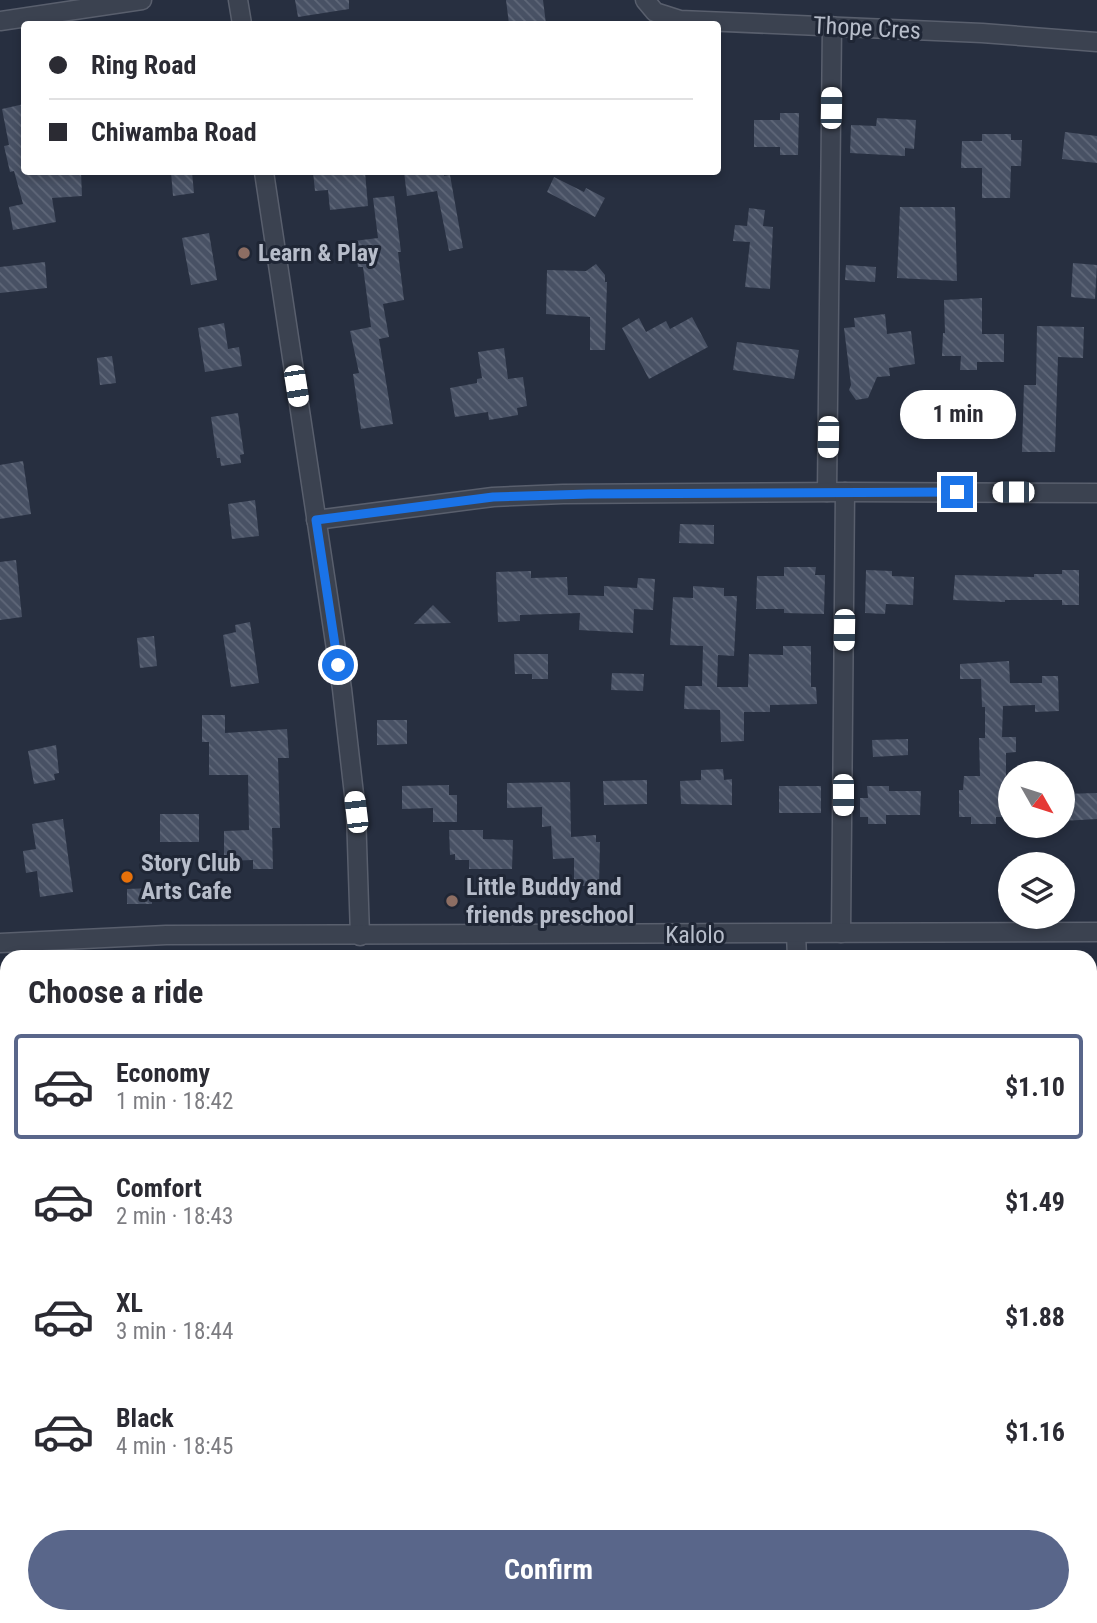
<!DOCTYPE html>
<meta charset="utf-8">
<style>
:root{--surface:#fff;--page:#f7f7f7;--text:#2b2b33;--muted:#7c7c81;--line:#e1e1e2;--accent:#59668a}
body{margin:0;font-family:"Roboto Condensed",sans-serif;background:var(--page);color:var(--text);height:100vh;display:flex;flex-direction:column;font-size:26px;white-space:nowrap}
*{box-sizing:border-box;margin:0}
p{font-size:23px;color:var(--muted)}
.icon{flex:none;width:38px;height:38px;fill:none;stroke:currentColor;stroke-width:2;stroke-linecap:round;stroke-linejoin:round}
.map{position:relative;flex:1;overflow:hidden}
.drawer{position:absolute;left:0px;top:950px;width:1097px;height:674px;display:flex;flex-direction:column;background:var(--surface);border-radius:21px 21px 0 0;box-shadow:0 4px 10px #0003}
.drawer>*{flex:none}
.guide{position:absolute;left:21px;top:21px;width:700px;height:154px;border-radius:7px;box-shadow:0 4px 10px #0003;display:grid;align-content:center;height:154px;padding:0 28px;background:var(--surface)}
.needle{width:46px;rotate:129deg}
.buttons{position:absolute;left:998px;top:761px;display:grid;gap:14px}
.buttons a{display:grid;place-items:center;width:77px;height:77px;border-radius:50%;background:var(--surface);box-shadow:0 4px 10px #0003;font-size:35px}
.end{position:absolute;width:32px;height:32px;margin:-16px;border:9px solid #1a73e8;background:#fff;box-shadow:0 0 0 4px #fff}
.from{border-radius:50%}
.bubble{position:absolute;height:49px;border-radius:24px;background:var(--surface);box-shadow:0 4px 10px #0003;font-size:23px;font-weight:700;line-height:49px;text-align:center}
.car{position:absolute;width:21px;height:42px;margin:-21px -10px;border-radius:9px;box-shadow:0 0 5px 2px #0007;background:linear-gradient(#fff 24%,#345 0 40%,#fff 0 76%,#345 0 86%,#fff 0)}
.guide b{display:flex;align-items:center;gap:24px;height:66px;font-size:26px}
.guide b+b{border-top:2px solid var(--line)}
.guide i{width:18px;height:18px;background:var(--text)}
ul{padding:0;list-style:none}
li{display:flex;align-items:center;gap:21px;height:105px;margin:0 14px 10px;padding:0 14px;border:4px solid transparent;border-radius:7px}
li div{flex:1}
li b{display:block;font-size:26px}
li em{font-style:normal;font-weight:700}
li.on{border-color:var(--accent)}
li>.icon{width:63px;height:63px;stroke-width:1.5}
h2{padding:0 28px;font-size:32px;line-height:84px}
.action{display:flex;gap:14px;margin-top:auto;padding:14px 28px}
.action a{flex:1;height:80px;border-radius:42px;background:var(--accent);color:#fff;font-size:28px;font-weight:700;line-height:80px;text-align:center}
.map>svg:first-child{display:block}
</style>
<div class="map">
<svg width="1097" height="1623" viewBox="0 0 1097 1623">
<defs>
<pattern id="building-back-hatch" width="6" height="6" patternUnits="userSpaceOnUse" patternTransform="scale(1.75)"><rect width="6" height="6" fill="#485164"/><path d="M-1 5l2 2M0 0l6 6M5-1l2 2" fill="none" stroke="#606879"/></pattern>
</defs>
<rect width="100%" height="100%" fill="#272f40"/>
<g fill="url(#building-back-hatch)">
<path d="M 295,0 L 349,0 L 349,9 L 298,17 Z"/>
<path d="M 506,0 L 543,0 L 546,24 L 509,24 Z"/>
<path d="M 24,104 L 24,172 L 81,172 L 82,196 L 52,198 L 56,222 L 13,230 L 9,207 L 23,204 L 14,171 L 10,172 L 4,146 L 9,145 L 2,109 Z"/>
<path d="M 780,113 L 799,113 L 798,155 L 780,155 L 780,147 L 754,147 L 754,120 L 780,120 Z"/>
<path d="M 877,118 L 916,120 L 914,149 L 905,148 L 905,156 L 850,153 L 851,125 L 876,126 Z"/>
<path d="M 1065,132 L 1097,136 L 1097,163 L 1062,159 Z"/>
<path d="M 982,134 L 1011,134 L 1011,140 L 1022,140 L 1021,166 L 1011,166 L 1010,198 L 982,198 L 982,168 L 961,168 L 962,141 L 982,141 Z"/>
<path d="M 171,172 L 192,172 L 194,193 L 173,196 Z"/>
<path d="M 313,172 L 365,172 L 368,206 L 330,210 L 328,190 L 315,191 Z"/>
<path d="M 404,172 L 444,172 L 444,176 L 450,175 L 463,248 L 449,251 L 437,191 L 407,196 Z"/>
<path d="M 554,177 L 584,192 L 586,188 L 605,198 L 595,217 L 547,192 Z"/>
<path d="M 394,196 L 401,252 L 398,252 L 404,300 L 383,304 L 389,337 L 379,339 L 393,424 L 361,429 L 353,374 L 359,373 L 350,331 L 371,327 L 363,267 L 358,267 L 354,241 L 378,238 L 373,198 Z"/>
<path d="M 900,207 L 955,207 L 957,281 L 897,278 Z"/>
<path d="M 749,208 L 765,210 L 763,226 L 773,227 L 770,289 L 745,287 L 750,242 L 733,241 L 735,225 L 747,226 Z"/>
<path d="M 209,233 L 217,280 L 191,285 L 182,238 Z"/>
<path d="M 45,262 L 47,288 L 0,293 L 0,267 Z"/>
<path d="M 1073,263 L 1097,265 L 1095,299 L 1071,297 Z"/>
<path d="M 596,264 L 605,275 L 605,282 L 607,282 L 605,350 L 590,350 L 590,317 L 546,314 L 547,270 L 586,271 Z"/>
<path d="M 846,265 L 876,267 L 875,282 L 845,280 Z"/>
<path d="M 982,298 L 982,334 L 1004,334 L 1004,362 L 977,362 L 977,370 L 960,370 L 961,356 L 942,356 L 943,333 L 945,333 L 944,300 Z"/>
<path d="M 885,314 L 887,334 L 911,331 L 915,364 L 889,368 L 890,376 L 877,377 L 868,398 L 856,400 L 849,390 L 851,385 L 844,328 L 855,327 L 854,318 Z"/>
<path d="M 692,317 L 708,347 L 649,379 L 622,328 L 639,318 L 646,332 L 666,321 L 670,329 Z"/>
<path d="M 224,323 L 228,349 L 239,347 L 242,366 L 205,372 L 198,328 Z"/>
<path d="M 1037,326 L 1084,327 L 1083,358 L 1058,357 L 1055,452 L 1022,452 L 1024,385 L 1036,385 Z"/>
<path d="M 737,342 L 799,350 L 794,379 L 733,370 Z"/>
<path d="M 504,348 L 508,379 L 523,377 L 527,406 L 517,408 L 518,415 L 489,420 L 488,412 L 455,417 L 450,388 L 477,383 L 477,379 L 482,378 L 478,352 Z"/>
<path d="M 112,356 L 116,383 L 100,385 L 97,358 Z"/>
<path d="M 238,413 L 244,454 L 240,455 L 241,463 L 221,466 L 220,458 L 217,458 L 211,417 Z"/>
<path d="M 23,461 L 31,514 L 0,519 L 0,465 Z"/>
<path d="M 255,500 L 259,536 L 232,539 L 228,504 Z"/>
<path d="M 680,524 L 714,525 L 714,544 L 679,543 Z"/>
<path d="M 16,560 L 22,617 L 0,620 L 0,562 Z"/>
<path d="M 784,567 L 816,567 L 815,575 L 825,575 L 824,614 L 784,613 L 784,609 L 756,609 L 757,576 L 784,576 Z"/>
<path d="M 866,570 L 892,571 L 892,576 L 914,577 L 913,605 L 886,604 L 885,614 L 865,613 Z"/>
<path d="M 1062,570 L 1079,570 L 1079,605 L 1062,605 L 1062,600 L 1005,600 L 1005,602 L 953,600 L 955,575 L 1034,577 L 1034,574 L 1062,574 Z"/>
<path d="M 531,571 L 531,578 L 567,577 L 568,595 L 604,596 L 604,586 L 637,588 L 638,578 L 655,579 L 653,610 L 634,609 L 633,633 L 579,630 L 580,613 L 520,615 L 520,621 L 498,622 L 496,572 Z"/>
<path d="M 693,586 L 724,588 L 724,596 L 737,596 L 734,656 L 718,655 L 717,687 L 748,687 L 749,654 L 783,655 L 783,646 L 811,646 L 811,687 L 816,687 L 817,704 L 770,705 L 770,712 L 744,712 L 744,741 L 721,742 L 720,710 L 684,709 L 685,686 L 702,686 L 703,646 L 670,645 L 673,597 L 693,598 Z"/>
<path d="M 433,605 L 451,623 L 414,624 Z"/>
<path d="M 250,622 L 259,683 L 231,687 L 223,635 L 236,632 L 235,625 Z"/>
<path d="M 154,636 L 157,666 L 140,668 L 137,638 Z"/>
<path d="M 514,654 L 548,654 L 548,679 L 532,679 L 532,674 L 515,674 Z"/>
<path d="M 1009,661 L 1010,683 L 1042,683 L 1042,676 L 1058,676 L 1059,711 L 1035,712 L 1035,705 L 1003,706 L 1002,737 L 1016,737 L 1016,752 L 1006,753 L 1006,790 L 1010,790 L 1010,817 L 996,817 L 996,824 L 971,824 L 971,817 L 959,817 L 959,790 L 963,790 L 964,776 L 980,776 L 979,738 L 985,738 L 985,707 L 982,707 L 981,679 L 960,679 L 960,664 Z"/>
<path d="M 612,673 L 644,674 L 643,691 L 611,690 Z"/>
<path d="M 202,715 L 225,715 L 225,733 L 287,729 L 289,758 L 278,758 L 280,828 L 272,828 L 273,869 L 253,869 L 253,860 L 224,861 L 224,831 L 249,830 L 248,775 L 209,775 L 209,742 L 202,742 Z"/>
<path d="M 377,720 L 407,720 L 407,744 L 377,745 Z"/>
<path d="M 908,739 L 908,755 L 873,757 L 872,740 Z"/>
<path d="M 56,745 L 59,773 L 54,774 L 55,780 L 34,784 L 28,751 Z"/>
<path d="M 723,769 L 724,780 L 732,779 L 732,805 L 681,804 L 680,781 L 701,780 L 701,770 Z"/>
<path d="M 647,780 L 647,804 L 604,805 L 603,781 Z"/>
<path d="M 570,782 L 571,837 L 596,835 L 596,842 L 600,842 L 599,886 L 574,886 L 574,858 L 553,859 L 551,826 L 542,827 L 542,807 L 507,808 L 507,783 Z"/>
<path d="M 449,785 L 449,795 L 457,795 L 457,822 L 433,822 L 433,808 L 402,809 L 402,786 Z"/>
<rect x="779" y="786" width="42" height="27"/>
<path d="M 867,786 L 889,786 L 889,791 L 921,791 L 920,815 L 886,815 L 886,824 L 868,824 L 868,817 L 860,817 L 860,798 L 868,798 Z"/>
<path d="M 1097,793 L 1097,819 L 1062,821 L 1062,794 Z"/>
<rect x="160" y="814" width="39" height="28"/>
<path d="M 63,819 L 73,892 L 40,897 L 37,871 L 26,873 L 23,851 L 36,849 L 32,824 Z"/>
<path d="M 449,830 L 483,830 L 483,839 L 513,840 L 512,869 L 469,869 L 469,860 L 455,860 L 455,854 L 450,855 Z"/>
<path d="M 152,888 L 152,904 L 127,904 L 127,889 Z"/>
</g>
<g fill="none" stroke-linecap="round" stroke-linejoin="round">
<g stroke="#595f6d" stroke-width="21">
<g id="minor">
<path d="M 238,0 L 242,24"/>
<path d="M 645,0 L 655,12 L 680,20 L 982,33 L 1097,42"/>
<path d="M 0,21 L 142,0"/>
<path d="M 264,172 L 342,689 L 356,812 L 360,936"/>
<path d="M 827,492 L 832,26"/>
<path d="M 316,520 L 493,497 L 563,494 L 845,492 L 1097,493"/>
<path d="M 841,933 L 845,492"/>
<path d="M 796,934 L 797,957"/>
<path d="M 0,943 L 166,935 L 1097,932"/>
<path d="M 0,1370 L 7,1373"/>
<path d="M 1090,1372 L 1097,1372"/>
<path d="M 652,1617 L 652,1623"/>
</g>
</g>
<use href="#minor" stroke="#3b4250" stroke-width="18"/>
</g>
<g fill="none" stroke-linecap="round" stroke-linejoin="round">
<path stroke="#1a73e8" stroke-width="9" d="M 338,665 L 316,520 L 493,497 L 589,494 L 957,492"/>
</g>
<g fill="#8d6e63" stroke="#1f2635" stroke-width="2.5">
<circle cx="244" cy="253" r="7"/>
<circle cx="452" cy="901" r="7"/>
</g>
<circle fill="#e8710a" stroke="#1f2635" stroke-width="2.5" cx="127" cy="877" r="7"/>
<g text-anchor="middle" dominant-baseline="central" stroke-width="6" stroke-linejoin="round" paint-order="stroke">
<g font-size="24" fill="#b7bdca" stroke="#1f2635">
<text transform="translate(867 28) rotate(3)">Thope Cres</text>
<text x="695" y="935">Kalolo</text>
</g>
<g font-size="24" font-weight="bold" fill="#b7bdca" stroke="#1f2635" text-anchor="start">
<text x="258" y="253">Learn &amp; Play</text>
<text x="141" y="863">Story Club<tspan x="141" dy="28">Arts Cafe</tspan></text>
<text x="466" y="887">Little Buddy and<tspan x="466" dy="28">friends preschool</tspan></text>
</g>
</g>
</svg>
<div class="buttons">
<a><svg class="needle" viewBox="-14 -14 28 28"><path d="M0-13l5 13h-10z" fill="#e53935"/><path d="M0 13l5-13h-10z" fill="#7c7c81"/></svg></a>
<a><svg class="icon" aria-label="layers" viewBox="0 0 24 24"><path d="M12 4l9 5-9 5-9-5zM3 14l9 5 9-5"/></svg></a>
</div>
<i class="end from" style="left:338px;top:665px"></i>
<i class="end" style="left:957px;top:492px"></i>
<div class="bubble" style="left:900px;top:390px;width:116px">1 min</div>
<i class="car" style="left:831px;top:108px;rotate:1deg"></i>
<i class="car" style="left:296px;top:386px;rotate:171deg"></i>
<i class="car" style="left:828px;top:437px;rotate:181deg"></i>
<i class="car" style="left:1013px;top:492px;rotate:270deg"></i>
<i class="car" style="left:844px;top:630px;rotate:181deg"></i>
<i class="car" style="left:843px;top:795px;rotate:180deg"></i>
<i class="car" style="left:356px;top:812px;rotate:353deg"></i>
<div class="guide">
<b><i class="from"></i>Ring Road</b>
<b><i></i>Chiwamba Road</b>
</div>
<section class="drawer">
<h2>Choose a ride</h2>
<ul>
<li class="on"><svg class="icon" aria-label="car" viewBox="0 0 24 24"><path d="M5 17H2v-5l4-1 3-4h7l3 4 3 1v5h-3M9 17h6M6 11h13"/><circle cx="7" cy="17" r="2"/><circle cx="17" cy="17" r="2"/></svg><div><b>Economy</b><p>1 min · 18:42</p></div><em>$1.10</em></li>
<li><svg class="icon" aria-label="car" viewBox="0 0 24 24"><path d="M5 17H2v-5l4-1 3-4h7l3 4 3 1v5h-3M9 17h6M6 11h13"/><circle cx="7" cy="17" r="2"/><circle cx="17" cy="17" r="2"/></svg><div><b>Comfort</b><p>2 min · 18:43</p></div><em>$1.49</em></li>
<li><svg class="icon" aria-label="car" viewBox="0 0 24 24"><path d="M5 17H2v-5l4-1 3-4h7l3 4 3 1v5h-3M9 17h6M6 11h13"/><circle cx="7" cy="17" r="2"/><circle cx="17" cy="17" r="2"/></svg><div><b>XL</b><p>3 min · 18:44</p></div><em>$1.88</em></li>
<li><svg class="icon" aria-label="car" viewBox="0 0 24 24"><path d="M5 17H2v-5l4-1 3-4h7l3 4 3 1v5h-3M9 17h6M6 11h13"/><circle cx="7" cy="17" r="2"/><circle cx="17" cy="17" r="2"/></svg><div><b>Black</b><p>4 min · 18:45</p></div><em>$1.16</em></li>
</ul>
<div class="action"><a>Confirm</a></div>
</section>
</div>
